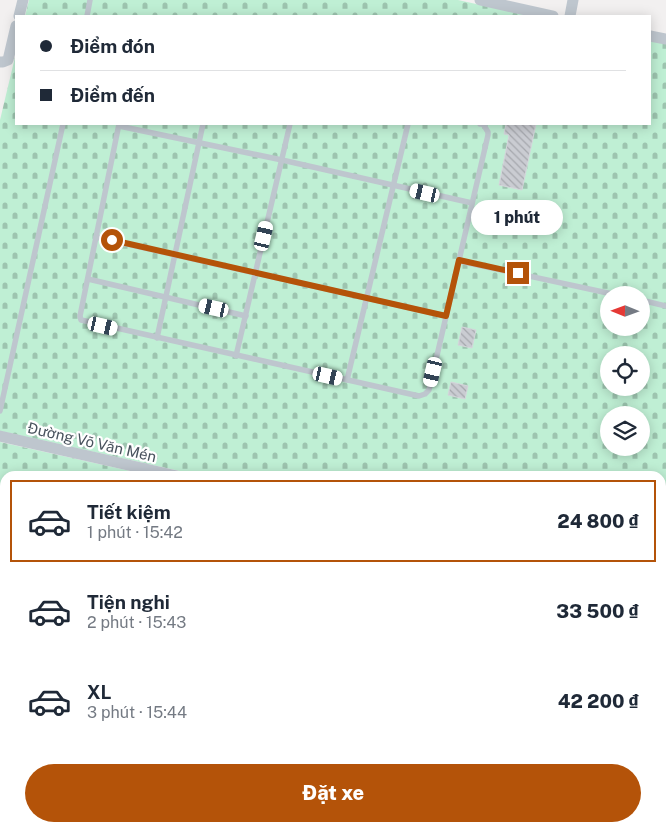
<!DOCTYPE html>
<html lang="vi">
<meta charset="utf-8">
<style>
:root{--surface:#fff;--page:#f2f2f3;--text:#1f2937;--muted:#747a83;--line:#e0e1e3;--accent:#b45309}
body{margin:0;font-family:"Public Sans",sans-serif;background:var(--page);color:var(--text);height:100vh;display:flex;flex-direction:column;font-size:19px;white-space:nowrap}
*{box-sizing:border-box;margin:0}
p{font-size:16px;color:var(--muted)}
.icon{flex:none;width:28px;height:28px;fill:none;stroke:currentColor;stroke-width:2;stroke-linecap:round;stroke-linejoin:round}
.map{position:relative;flex:1;overflow:hidden}
.side{position:absolute;left:0px;top:471px;width:666px;height:361px;display:flex;flex-direction:column;background:var(--surface);border-radius:15px 15px 0 0;box-shadow:0 2px 12px #0003}
.side>*{flex:none}
.guide{position:absolute;left:15px;top:15px;width:636px;height:110px;border-radius:0px;box-shadow:0 2px 12px #0003;display:grid;align-content:center;height:110px;padding:0 25px;background:var(--surface)}
.needle{width:32px;rotate:271deg}
.tools{position:absolute;left:600px;top:286px;display:grid;gap:10px}
.tools a{display:grid;place-items:center;width:50px;height:50px;border-radius:50%;background:var(--surface);box-shadow:0 2px 12px #0003;font-size:25px}
.end{position:absolute;width:22px;height:22px;margin:-11px;border:6px solid #b45309;background:#fff;box-shadow:0 0 0 2px #fff}
.from{border-radius:50%}
.bubble{position:absolute;height:35px;border-radius:18px;background:var(--surface);box-shadow:0 2px 12px #0003;font-size:16px;font-weight:800;line-height:35px;text-align:center}
.car{position:absolute;width:15px;height:30px;margin:-15px -8px;border-radius:6px;box-shadow:0 0 4px 1px #0007;background:linear-gradient(#fff 24%,#345 0 40%,#fff 0 76%,#345 0 86%,#fff 0)}
.guide b{display:flex;align-items:center;gap:18px;height:48px;font-size:19px}
.guide b+b{border-top:1px solid var(--line)}
.guide i{width:12px;height:12px;background:var(--text)}
ul{padding:9px 0 0;list-style:none}
li{display:flex;align-items:center;gap:15px;height:82px;margin:0 10px 8px;padding:0 15px;border:2px solid transparent;border-radius:0px}
li div{flex:1}
li b{display:block;font-size:19px}
li em{font-style:normal;font-weight:800}
li.active{border-color:var(--accent)}
li>.icon{width:45px;height:45px;stroke-width:1.5}
.cta{display:flex;gap:10px;margin-top:auto;padding:10px 25px}
.cta a{flex:1;height:58px;border-radius:30px;background:var(--accent);color:#fff;font-size:20px;font-weight:800;line-height:58px;text-align:center}
.map>svg:first-child{display:block}
</style>
<div class="map">
<svg width="666" height="832" viewBox="0 0 666 832">
<defs>
<pattern id="cemetery-stones" width="16" height="16" patternUnits="userSpaceOnUse" patternTransform="scale(1.25)"><rect width="16" height="16" fill="#bfefd4"/><path d="M2 7V4a2 2 0 0 1 4 0v3zM10 15v-3a2 2 0 0 1 4 0v3z" fill="#9dc4af"/></pattern>
<pattern id="building-back-hatch" width="6" height="6" patternUnits="userSpaceOnUse" patternTransform="scale(1.25)"><rect width="6" height="6" fill="#caccd2"/><path d="M-1 5l2 2M0 0l6 6M5-1l2 2" fill="none" stroke="#a6a8ae"/></pattern>
</defs>
<rect width="100%" height="100%" fill="#f2f0f0"/>
<g fill="url(#cemetery-stones)" fill-rule="evenodd">
<path d="M 29,0 L 458,0 L 530,16 L 25,16 Z"/>
<path d="M 650,41 L 666,44 L 666,584 L 661,582 L 661,476 L 202,476 L 0,431 L 0,120 L 16,53 L 16,124 L 650,124 ZM 609,295 L 641,295 L 641,328 L 609,328 ZM 609,355 L 641,355 L 641,388 L 609,388 ZM 609,415 L 641,415 L 641,448 L 609,448 Z"/>
<path d="M 0,442 L 153,476 L 5,476 L 5,828 L 661,828 L 661,593 L 666,594 L 666,832 L 0,832 Z"/>
</g>
<g fill="url(#building-back-hatch)" stroke="#d4d6db">
<path d="M 506,124 L 536,124 L 522,190 L 499,185 L 509,135 L 504,134 Z"/>
<path d="M 462,327 L 476,330 L 472,348 L 458,345 Z"/>
<path d="M 451,382 L 468,386 L 465,399 L 448,395 Z"/>
</g>
<g fill="none" stroke-linecap="round" stroke-linejoin="round">
<g stroke="#bec6ce" stroke-width="5.5">
<path d="M 87,16 L 90,0"/>
<path d="M 119,124 L 80,316 L 81,320 L 419,396 L 425,394 L 429,390 L 488,135 L 488,132 L 483,124 L 480,124"/>
<path d="M 119,126 L 282,160 L 472,203"/>
<path d="M 96,237 L 446,316"/>
<path d="M 459,261 L 617,295"/>
<path d="M 88,279 L 246,316"/>
<path d="M 641,300 L 666,306"/>
<path d="M 157,338 L 203,124"/>
<path d="M 236,356 L 290,124"/>
<path d="M 347,380 L 408,124"/>
<path d="M 0,411 L 63,124"/>
<path d="M 0,642 L 5,643"/>
<path d="M 0,754 L 5,755"/>
<path d="M 164,828 L 168,832"/>
<path d="M 192,832 L 195,828"/>
</g>
<g stroke="#bec6ce" stroke-width="11">
<path d="M 480,0 L 553,16"/>
<path d="M 19,16 L 23,0"/>
<path d="M 570,16 L 573,0"/>
<path d="M 650,36 L 666,39"/>
<path d="M 0,62 L 3,62 L 8,60 L 16,26"/>
<path d="M 0,436 L 177,476"/>
<path d="M 661,588 L 666,589"/>
</g>
</g>
<g fill="none" stroke-linecap="round" stroke-linejoin="round">
<path stroke="#b45309" stroke-width="6" d="M 112,240 L 446,316 L 459,260 L 518,273"/>
</g>
<g text-anchor="middle" dominant-baseline="central" stroke-width="4.5" stroke-linejoin="round" paint-order="stroke">
<g font-size="15" fill="#48525d" stroke="#fff">
<text transform="translate(92 442) rotate(13)">Đường Võ Văn Mén</text>
</g>
</g>
</svg>
<div class="tools">
<a><svg class="needle" viewBox="-14 -14 28 28"><path d="M0-13l5 13h-10z" fill="#e53935"/><path d="M0 13l5-13h-10z" fill="#747a83"/></svg></a>
<a><svg class="icon" aria-label="locate" viewBox="0 0 24 24"><circle cx="12" cy="12" r="6"/><path d="M12 2v4M12 18v4M2 12h4M18 12h4"/></svg></a>
<a><svg class="icon" aria-label="layers" viewBox="0 0 24 24"><path d="M12 4l9 5-9 5-9-5zM3 14l9 5 9-5"/></svg></a>
</div>
<i class="end from" style="left:112px;top:240px"></i>
<i class="end" style="left:518px;top:273px"></i>
<div class="bubble" style="left:471px;top:200px;width:92px">1 phút</div>
<i class="car" style="left:425px;top:193px;rotate:283deg"></i>
<i class="car" style="left:264px;top:236px;rotate:13deg"></i>
<i class="car" style="left:214px;top:308px;rotate:283deg"></i>
<i class="car" style="left:103px;top:326px;rotate:103deg"></i>
<i class="car" style="left:433px;top:372px;rotate:193deg"></i>
<i class="car" style="left:328px;top:376px;rotate:103deg"></i>
<div class="guide">
<b><i class="from"></i>Điểm đón</b>
<b><i></i>Điểm đến</b>
</div>
<section class="side">
<ul>
<li class="active"><svg class="icon" aria-label="car" viewBox="0 0 24 24"><path d="M5 17H2v-5l4-1 3-4h7l3 4 3 1v5h-3M9 17h6M6 11h13"/><circle cx="7" cy="17" r="2"/><circle cx="17" cy="17" r="2"/></svg><div><b>Tiết kiệm</b><p>1 phút · 15:42</p></div><em>24 800 ₫</em></li>
<li><svg class="icon" aria-label="car" viewBox="0 0 24 24"><path d="M5 17H2v-5l4-1 3-4h7l3 4 3 1v5h-3M9 17h6M6 11h13"/><circle cx="7" cy="17" r="2"/><circle cx="17" cy="17" r="2"/></svg><div><b>Tiện nghi</b><p>2 phút · 15:43</p></div><em>33 500 ₫</em></li>
<li><svg class="icon" aria-label="car" viewBox="0 0 24 24"><path d="M5 17H2v-5l4-1 3-4h7l3 4 3 1v5h-3M9 17h6M6 11h13"/><circle cx="7" cy="17" r="2"/><circle cx="17" cy="17" r="2"/></svg><div><b>XL</b><p>3 phút · 15:44</p></div><em>42 200 ₫</em></li>
</ul>
<div class="cta"><a>Đặt xe</a></div>
</section>
</div>
